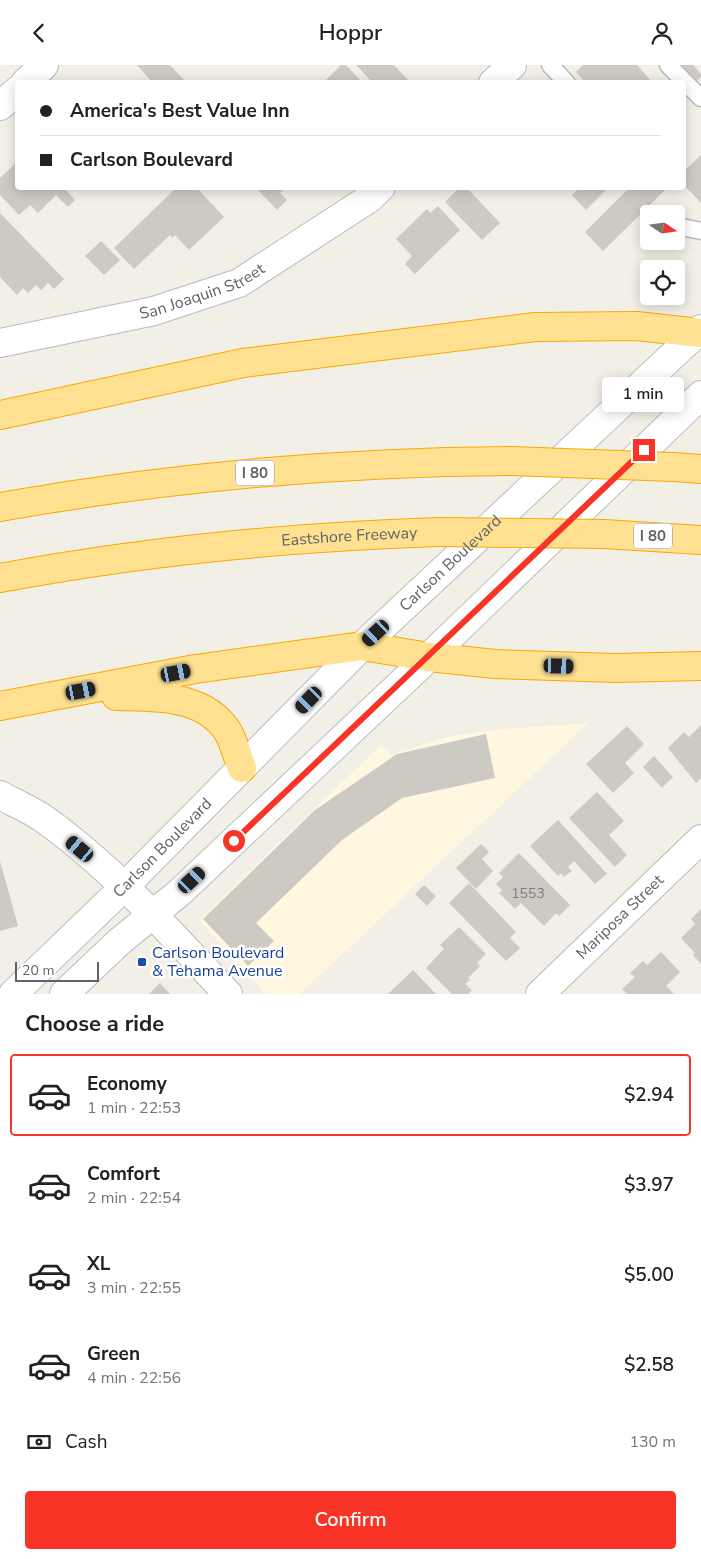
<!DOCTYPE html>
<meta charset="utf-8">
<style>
:root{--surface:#fff;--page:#f2f2f2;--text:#222;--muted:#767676;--line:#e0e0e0;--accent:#f83427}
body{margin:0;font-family:"Nunito Sans",sans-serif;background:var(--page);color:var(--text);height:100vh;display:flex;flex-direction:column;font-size:19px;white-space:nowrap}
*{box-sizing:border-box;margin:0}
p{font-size:16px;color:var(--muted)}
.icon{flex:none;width:28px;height:28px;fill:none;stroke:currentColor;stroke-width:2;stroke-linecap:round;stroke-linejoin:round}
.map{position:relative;height:929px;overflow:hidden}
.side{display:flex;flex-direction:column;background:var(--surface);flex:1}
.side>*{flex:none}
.hud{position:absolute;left:15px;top:15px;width:671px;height:110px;border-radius:5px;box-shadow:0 2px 12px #0003;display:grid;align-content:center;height:110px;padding:0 25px;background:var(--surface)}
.needle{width:32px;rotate:103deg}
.buttons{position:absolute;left:640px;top:140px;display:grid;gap:10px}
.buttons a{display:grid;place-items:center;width:45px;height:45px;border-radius:5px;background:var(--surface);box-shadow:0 2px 12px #0003;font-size:25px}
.scale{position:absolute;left:15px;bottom:12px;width:84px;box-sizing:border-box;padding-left:5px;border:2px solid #5e6369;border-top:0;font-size:14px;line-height:18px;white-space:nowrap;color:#5e6369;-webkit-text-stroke:4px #fff;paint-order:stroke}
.end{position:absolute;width:22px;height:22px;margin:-11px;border:6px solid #f83427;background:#fff;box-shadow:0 0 0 2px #fff}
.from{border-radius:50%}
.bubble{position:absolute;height:35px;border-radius:5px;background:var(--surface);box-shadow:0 2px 12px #0003;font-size:16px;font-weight:600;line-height:35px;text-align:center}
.car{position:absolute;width:15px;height:30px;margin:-15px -8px;border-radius:6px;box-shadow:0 0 4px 1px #0007;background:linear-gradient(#222 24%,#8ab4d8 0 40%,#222 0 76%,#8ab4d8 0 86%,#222 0)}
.hud b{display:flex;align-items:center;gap:18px;height:48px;font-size:19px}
.hud b+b{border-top:1px solid var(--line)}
.hud i{width:12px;height:12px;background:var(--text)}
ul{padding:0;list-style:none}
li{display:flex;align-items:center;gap:15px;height:82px;margin:0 10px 8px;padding:0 15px;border:2px solid transparent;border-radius:5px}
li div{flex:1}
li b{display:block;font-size:19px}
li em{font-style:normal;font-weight:600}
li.active{border-color:var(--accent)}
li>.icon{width:45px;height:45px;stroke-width:1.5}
h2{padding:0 25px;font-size:22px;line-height:60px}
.pay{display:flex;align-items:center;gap:12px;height:55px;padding:0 25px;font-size:19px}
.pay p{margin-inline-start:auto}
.button{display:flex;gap:10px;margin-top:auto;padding:10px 25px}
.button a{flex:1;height:58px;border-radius:5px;background:var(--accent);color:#fff;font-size:20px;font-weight:600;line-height:58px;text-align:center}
header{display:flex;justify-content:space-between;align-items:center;height:65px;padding:0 25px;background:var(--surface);font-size:22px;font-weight:600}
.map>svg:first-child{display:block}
</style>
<header><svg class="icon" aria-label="back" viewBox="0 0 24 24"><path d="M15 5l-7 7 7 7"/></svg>Hoppr<svg class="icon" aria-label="person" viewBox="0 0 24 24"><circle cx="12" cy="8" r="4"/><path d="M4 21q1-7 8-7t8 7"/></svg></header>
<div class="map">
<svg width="701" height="929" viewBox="0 0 701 929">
<rect width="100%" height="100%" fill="#f2efe7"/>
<path fill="#fff7df" d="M 588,658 L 300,929 L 266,929 L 199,855 L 381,680 L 391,690 L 446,672 L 492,665 Z"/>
<g fill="#cdcac4">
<path d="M 137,0 L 170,0 L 187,18 L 153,18 Z"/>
<path d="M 341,0 L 346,0 L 363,18 L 323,18 Z"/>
<path d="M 356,0 L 394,0 L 411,18 L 373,18 Z"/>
<path d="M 583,0 L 637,0 L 653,18 L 586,18 L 576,7 Z"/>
<path d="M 683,0 L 693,0 L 701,9 L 701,12 L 695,18 L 680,3 Z"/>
<path d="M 701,90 L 701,138 L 684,120 L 684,106 Z"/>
<path d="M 18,96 L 18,122 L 63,122 L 75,135 L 68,142 L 56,130 L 38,148 L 30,140 L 19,150 L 0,130 L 0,113 Z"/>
<path d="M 177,122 L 196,122 L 224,152 L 189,185 L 175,170 L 172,173 L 170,170 L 134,204 L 114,183 Z"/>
<path d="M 260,122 L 286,122 L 280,128 L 287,135 L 277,145 L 258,125 Z"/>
<path d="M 460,122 L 466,122 L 500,158 L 482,175 L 445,137 Z"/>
<path d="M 580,122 L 609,122 L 586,145 L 572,130 Z"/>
<path d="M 630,122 L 668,122 L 603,186 L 585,167 Z"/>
<path d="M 438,141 L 460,165 L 415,209 L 405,199 L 412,191 L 396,174 L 427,144 L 430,148 Z"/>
<path d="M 0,148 L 64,214 L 54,224 L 48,218 L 41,225 L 36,220 L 28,228 L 23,223 L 17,230 L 0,212 Z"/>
<path d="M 101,176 L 120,195 L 104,210 L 85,191 Z"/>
<path d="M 701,660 L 701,713 L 696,718 L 668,683 L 684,667 L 689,672 Z"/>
<path d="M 627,661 L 644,679 L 625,698 L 634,708 L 613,728 L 586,699 Z"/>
<path d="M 486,669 L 495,713 L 402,733 L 342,775 L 256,858 L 274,876 L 248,901 L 203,854 L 315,745 L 397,689 Z"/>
<path d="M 654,691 L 673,712 L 662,723 L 643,702 Z"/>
<path d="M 597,727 L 624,756 L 609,770 L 627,790 L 615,802 L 569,753 Z"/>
<path d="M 558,755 L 607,809 L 595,819 L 574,796 L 568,802 L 572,806 L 564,812 L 561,808 L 558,811 L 530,781 Z"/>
<path d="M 481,779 L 489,787 L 482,794 L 493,806 L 476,824 L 456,803 Z"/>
<path d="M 519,788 L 570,840 L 559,851 L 556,848 L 544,861 L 521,838 L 515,844 L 499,828 L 502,825 L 496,819 L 503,812 L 499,808 Z"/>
<path d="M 0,796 L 18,861 L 0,866 Z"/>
<path d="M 469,818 L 516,867 L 510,873 L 520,883 L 506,896 L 449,838 Z"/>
<path d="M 424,820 L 436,831 L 427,841 L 415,829 Z"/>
<path d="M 701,844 L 701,899 L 693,890 L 695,888 L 681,873 L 695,859 L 691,854 Z"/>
<path d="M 459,862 L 486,889 L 477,898 L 480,901 L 468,913 L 470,915 L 465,919 L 472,925 L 468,929 L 452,929 L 426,903 L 444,884 L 440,880 Z"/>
<path d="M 661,887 L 680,907 L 666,921 L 674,929 L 627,929 L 622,924 L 635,912 L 630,908 L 643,896 L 647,900 Z"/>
<path d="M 413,905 L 436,929 L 388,929 Z"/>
<path d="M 160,918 L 170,929 L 149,929 Z"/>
</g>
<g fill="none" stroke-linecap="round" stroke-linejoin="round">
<g stroke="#b7babf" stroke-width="19">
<g id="lane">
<path d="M 550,0 L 567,18"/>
<path d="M 668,0 L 701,33"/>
<path d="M 676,161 L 701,166"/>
</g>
</g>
<g stroke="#b7babf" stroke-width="30">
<g id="street">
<path d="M 25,18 L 44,0"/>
<path d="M 493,18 L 512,0"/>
<path d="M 0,41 L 18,25"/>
<path id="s1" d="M 0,278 L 154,246 L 239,218 L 370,133 L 381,122"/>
<path d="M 0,730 C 14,738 30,744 44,754 C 109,800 173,870 228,929"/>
<path id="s2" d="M 540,929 L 701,774"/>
</g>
</g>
<g stroke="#babec4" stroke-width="30">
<g id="secondary">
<path id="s3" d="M 13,929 L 123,823 L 362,581 L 701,264"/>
<path d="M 64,929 L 120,876 L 179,828 L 429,592 L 701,330"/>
</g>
</g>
<g stroke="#f9a800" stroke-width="30">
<g id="highway">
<path d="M 0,350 L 243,298 L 535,262 L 637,261 L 701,268"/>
<path d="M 674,402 L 701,404"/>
<path d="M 0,442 C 169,412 340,397 511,396"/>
<path d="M 604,469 L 701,475"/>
<path id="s4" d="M 0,513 C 144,486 291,472 437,467"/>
<path d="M 116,631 C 155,632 204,629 228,667 C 234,677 237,691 242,703"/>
<path d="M 0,641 L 195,604 L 362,581 L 429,592 L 495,599 L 615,603 L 701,601"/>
</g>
</g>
<use href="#lane" stroke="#fff" stroke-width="16"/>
<use href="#street" stroke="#fff" stroke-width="28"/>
<use href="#secondary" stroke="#fff" stroke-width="28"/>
<use href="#highway" stroke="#ffe191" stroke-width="28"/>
<g stroke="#f9a800" stroke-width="30" stroke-linecap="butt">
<g id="highway-bridge">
<path d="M 511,396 L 674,402"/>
<path d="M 437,467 L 604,469"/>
</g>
</g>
<use href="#highway-bridge" stroke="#ffe191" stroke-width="28"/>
</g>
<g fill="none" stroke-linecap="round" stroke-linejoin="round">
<path stroke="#f83427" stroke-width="6" d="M 234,776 L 644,385"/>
</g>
<rect fill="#1a4fb4" stroke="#fff" stroke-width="2" x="137" y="892" width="10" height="10" rx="2.5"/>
<g text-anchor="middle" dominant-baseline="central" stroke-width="5" stroke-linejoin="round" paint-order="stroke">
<g font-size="14" fill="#7a7d80">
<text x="528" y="828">1553</text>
</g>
<g fill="#fff" stroke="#8e9296" stroke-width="1">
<rect x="236" y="395.5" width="38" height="25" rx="4"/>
<rect x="634" y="458.5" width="38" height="25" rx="4"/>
</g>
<g font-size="15" font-weight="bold" fill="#5e6369">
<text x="255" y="408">I 80</text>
<text x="653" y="471">I 80</text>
</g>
<g font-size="16" fill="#5e6369" stroke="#fff">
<text stroke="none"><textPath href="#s1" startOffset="209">San Joaquin Street</textPath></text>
<text stroke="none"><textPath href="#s4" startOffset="352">Eastshore Freeway</textPath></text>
<text stroke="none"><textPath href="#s3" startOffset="614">Carlson Boulevard</textPath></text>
<text stroke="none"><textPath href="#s3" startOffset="209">Carlson Boulevard</textPath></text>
<text stroke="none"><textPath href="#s2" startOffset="111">Mariposa Street</textPath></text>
</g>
<g font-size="16" fill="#164399" stroke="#fff" text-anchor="start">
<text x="152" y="888">Carlson Boulevard<tspan x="152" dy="18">&amp; Tehama Avenue</tspan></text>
</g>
</g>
</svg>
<div class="buttons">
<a><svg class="needle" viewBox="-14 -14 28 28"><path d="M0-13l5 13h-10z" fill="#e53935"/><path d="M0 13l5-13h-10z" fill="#767676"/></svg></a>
<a><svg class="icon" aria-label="locate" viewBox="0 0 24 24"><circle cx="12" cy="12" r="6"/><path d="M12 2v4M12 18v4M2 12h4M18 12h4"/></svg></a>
</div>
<div class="scale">20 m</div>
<i class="end from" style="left:234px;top:776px"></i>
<i class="end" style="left:644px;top:385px"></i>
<div class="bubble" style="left:602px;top:312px;width:82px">1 min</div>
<i class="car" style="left:376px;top:568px;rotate:227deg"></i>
<i class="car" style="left:559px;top:601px;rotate:92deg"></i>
<i class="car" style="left:176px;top:608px;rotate:79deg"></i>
<i class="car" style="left:81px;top:626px;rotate:79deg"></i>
<i class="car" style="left:309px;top:635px;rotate:224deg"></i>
<i class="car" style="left:80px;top:784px;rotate:310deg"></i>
<i class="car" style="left:192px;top:815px;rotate:47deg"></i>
<div class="hud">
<b><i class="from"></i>America's Best Value Inn</b>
<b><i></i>Carlson Boulevard</b>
</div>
</div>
<section class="side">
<h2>Choose a ride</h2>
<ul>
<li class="active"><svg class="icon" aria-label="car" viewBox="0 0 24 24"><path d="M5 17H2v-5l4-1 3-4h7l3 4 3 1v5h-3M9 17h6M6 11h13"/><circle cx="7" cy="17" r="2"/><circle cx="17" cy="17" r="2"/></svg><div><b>Economy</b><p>1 min · 22:53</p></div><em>$2.94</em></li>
<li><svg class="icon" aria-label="car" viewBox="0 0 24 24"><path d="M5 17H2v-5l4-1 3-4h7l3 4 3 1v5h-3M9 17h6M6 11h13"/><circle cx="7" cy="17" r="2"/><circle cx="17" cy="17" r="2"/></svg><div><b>Comfort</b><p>2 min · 22:54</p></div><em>$3.97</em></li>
<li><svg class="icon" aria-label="car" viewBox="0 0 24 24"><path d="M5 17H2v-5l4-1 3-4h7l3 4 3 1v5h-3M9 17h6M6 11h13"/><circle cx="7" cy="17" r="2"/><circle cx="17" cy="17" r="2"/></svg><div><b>XL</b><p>3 min · 22:55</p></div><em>$5.00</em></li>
<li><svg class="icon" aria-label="car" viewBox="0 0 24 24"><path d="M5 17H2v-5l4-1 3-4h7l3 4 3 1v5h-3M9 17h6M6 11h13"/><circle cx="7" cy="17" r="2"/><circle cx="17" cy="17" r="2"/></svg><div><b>Green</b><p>4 min · 22:56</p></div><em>$2.58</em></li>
</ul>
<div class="pay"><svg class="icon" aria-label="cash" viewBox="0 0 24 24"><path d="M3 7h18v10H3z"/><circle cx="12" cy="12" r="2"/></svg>Cash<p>130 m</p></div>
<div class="button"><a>Confirm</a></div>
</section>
